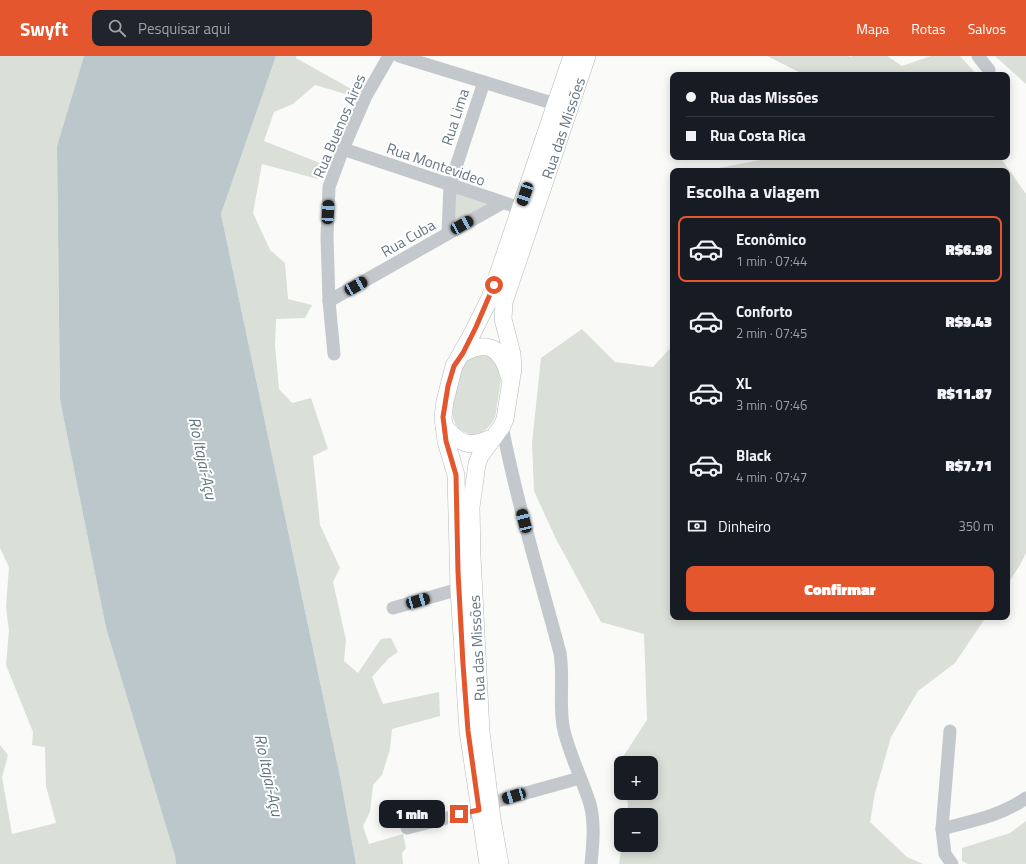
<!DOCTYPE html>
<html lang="pt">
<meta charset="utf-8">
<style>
:root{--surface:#171b24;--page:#20242c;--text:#f1f3f6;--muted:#9ea1a6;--line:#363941;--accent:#e4572e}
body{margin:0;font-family:"Titillium Web",sans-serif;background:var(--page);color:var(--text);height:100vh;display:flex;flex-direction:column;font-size:15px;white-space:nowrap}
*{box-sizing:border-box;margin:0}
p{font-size:13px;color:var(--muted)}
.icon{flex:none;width:22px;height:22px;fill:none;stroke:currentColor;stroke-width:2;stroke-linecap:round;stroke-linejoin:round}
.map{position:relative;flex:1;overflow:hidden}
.sheet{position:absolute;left:670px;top:112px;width:340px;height:452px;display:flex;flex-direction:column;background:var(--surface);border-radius:8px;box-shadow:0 2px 10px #0003}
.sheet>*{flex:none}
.banner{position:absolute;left:670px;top:16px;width:340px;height:88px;border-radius:8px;box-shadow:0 2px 10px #0003;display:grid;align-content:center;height:88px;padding:0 16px;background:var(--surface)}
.controls{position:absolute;left:614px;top:700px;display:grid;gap:8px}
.controls a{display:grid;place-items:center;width:44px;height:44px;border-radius:8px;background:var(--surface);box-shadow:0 2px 10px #0003;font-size:20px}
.end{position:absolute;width:18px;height:18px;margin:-9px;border:5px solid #e4572e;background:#fff;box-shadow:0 0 0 2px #fff}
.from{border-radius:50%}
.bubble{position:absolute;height:28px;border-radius:8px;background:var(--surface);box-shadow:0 2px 10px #0003;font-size:13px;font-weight:800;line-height:28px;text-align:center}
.car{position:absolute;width:12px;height:24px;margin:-12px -6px;border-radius:5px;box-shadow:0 0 3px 1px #0007;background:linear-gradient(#222 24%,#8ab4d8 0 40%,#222 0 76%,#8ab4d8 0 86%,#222 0)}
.banner b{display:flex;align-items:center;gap:14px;height:38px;font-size:15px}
.banner b+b{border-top:1px solid var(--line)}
.banner i{width:10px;height:10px;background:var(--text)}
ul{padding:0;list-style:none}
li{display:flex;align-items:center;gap:12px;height:66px;margin:0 8px 6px;padding:0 8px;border:2px solid transparent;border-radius:8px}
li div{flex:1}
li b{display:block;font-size:15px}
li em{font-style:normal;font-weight:800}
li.selected{border-color:var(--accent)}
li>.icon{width:36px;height:36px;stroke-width:1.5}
h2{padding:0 16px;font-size:18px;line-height:48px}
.pay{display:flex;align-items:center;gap:10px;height:44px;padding:0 16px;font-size:15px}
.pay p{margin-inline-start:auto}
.button{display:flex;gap:8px;margin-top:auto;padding:8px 16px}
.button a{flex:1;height:46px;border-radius:8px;background:var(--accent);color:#fff;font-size:16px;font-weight:800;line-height:46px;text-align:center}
header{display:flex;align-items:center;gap:24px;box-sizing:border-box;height:56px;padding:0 20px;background:var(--accent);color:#fff}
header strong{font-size:19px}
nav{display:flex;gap:22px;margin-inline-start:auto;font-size:14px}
.search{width:280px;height:36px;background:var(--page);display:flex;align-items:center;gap:10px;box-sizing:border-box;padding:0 14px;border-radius:8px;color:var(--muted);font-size:15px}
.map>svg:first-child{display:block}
</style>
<header>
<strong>Swyft</strong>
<div class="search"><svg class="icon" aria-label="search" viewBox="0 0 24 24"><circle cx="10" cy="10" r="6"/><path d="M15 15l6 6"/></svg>Pesquisar aqui</div>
<nav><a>Mapa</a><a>Rotas</a><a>Salvos</a></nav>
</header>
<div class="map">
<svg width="1026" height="808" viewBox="0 0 1026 808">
<rect width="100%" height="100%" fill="#fafaf8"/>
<g fill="#dadfd7">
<path d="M 0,0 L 84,0 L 57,90 L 60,344 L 106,572 L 175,800 L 176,808 L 0,808 L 0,689 L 8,699 L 2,721 L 12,778 L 56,767 L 46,730 L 45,691 L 32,689 L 33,676 L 6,609 L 9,575 L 6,551 L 9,511 L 0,492 Z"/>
<path d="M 276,0 L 296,0 L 296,2 L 353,34 L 349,39 L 315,29 L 293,48 L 274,56 L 264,85 L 325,109 L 318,123 L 262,108 L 253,157 L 270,194 L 285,207 L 288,243 L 312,249 L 305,262 L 276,263 L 275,289 L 279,333 L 292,347 L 311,342 L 328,393 L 313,400 L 320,469 L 340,512 L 333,526 L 346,584 L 344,605 L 358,617 L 381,583 L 391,582 L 398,596 L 389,602 L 372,621 L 383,648 L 439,636 L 440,660 L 392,673 L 390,693 L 382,719 L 373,729 L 370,756 L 363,770 L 369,788 L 403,778 L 406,792 L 402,797 L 403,808 L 356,808 L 341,725 L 221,158 Z"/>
<path d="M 767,0 L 848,0 L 851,1 L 852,0 L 887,0 L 902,10 L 931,0 L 960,0 L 977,19 L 805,19 Z"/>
<path d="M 995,0 L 1026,0 L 1026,28 Z"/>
<path d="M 769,101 L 1000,101 L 1026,138 L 1026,497 L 1020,509 L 1007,529 L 1007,115 L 703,115 L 765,103 Z"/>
<path d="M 454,134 L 488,147 L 453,168 Z"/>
<path d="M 582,273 L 615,306 L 653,311 L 673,289 L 673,561 L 986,561 L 955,607 L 918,635 L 891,681 L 875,737 L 870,766 L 907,801 L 923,808 L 619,808 L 622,789 L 651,789 L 651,759 L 627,759 L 628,749 L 626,737 L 651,737 L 651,707 L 621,707 L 621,715 L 619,707 L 647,664 L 644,578 L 601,566 L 556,483 L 534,435 L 532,387 L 541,302 Z"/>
<path d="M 482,297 C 507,305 501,323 498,344 C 496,350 497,360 493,365 C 489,373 481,377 474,380 C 466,377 457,374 454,365 C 449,354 457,315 465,305 C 468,301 477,299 482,297 Z"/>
<path d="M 1026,765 L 1026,808 L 968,808 L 962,805 L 962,792 L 1010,777 Z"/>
</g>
<path fill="#bbc7cb" d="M 84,0 L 276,0 L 221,158 L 341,725 L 356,808 L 176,808 L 175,800 L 106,572 L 60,344 L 57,90 Z"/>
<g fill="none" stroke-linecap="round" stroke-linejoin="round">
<g stroke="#b5babe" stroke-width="18">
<g id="major">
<path d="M 463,297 C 489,283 502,293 509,320"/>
<path d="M 444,370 C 461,390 470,392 494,381"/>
<path d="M 488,808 L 468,675 L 459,533 L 456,419 L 446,385 L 443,361 L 445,345 L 454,310 L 470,282 L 490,242 L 572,0"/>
<path id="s1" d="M 500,808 L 492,763 L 481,676 L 472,501 L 471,451 L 477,408 L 480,400 L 502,370 L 505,363 L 513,312 L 512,298 L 503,263 L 504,246 L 587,0"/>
</g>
</g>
<g stroke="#c3c8cc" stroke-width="13">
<path d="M 399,0 L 555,48"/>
<path d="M 978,0 L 989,14"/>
<path d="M 343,93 L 520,152"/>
<path d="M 448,177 L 450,129 L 484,26"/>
<path d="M 329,245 L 502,147"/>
<path d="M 334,298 L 329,245 L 327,181 L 329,131 L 343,93 L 366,40 L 389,0"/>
<path d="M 502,370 C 517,447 540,522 560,597 C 564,622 559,645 563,670 C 568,696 582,722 590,748 C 595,767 593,788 591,808"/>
<path d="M 393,552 L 459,533"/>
<path d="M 950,675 L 942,773 L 945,798 L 952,808"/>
<path d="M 490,747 L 580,722"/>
<path d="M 407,772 L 479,754"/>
<path d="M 942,773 C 971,765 1001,760 1026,742"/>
</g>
<use href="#major" stroke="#fff" stroke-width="17"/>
</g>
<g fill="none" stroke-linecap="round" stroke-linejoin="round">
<path stroke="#e4572e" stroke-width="5" d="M 459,758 L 479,754 L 468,675 L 463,608 L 458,516 L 456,419 L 446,385 L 443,361 L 448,330 L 454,310 L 463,297 L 476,271 L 494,229"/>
</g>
<g text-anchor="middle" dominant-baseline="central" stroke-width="4" stroke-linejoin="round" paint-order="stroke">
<g font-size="15" fill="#657683" stroke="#fff">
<text transform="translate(455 61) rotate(-72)">Rua Lima</text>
<text transform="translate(339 70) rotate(-67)">Rua Buenos Aires</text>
<text stroke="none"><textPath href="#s1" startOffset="758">Rua das Missões</textPath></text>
<text transform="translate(436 108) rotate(19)">Rua Montevideo</text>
<text transform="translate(408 182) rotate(-30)">Rua Cuba</text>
<text transform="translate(477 592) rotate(-93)">Rua das Missões</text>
</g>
<g font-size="16" font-style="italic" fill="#60757c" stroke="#fff">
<text transform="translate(203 402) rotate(78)">Rio Itajaí-Açu</text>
<text transform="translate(269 719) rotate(78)">Rio Itajaí-Açu</text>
</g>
</g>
</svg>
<div class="controls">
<a>+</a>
<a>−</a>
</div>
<i class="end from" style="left:494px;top:229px"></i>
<i class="end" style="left:459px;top:758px"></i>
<div class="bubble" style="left:379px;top:744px;width:66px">1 min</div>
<i class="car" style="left:525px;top:138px;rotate:199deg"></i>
<i class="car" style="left:328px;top:156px;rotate:3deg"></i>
<i class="car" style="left:462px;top:169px;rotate:61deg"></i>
<i class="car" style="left:356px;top:230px;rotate:60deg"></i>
<i class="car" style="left:524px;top:465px;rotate:346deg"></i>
<i class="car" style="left:418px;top:545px;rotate:74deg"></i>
<i class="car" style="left:514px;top:740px;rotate:254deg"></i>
<div class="banner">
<b><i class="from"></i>Rua das Missões</b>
<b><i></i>Rua Costa Rica</b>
</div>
<section class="sheet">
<h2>Escolha a viagem</h2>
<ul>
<li class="selected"><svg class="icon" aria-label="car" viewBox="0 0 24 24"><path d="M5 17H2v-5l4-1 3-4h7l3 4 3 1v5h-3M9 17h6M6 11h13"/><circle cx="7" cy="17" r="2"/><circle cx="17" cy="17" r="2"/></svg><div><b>Econômico</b><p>1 min · 07:44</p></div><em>R$6.98</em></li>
<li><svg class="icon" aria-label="car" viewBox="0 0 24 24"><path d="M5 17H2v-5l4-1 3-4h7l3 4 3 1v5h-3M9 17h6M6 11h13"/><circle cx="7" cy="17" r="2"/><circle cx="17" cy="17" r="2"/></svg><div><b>Conforto</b><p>2 min · 07:45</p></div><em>R$9.43</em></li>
<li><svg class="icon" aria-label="car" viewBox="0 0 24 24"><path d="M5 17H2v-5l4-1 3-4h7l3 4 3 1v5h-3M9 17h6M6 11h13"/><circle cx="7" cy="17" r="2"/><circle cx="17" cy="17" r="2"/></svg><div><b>XL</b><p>3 min · 07:46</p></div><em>R$11.87</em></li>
<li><svg class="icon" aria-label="car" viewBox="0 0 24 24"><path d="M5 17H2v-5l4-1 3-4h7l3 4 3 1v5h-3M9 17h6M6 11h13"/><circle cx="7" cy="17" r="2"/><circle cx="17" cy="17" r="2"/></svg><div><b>Black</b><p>4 min · 07:47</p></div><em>R$7.71</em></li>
</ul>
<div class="pay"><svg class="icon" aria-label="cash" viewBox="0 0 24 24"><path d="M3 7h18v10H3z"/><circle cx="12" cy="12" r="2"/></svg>Dinheiro<p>350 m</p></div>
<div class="button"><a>Confirmar</a></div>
</section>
</div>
